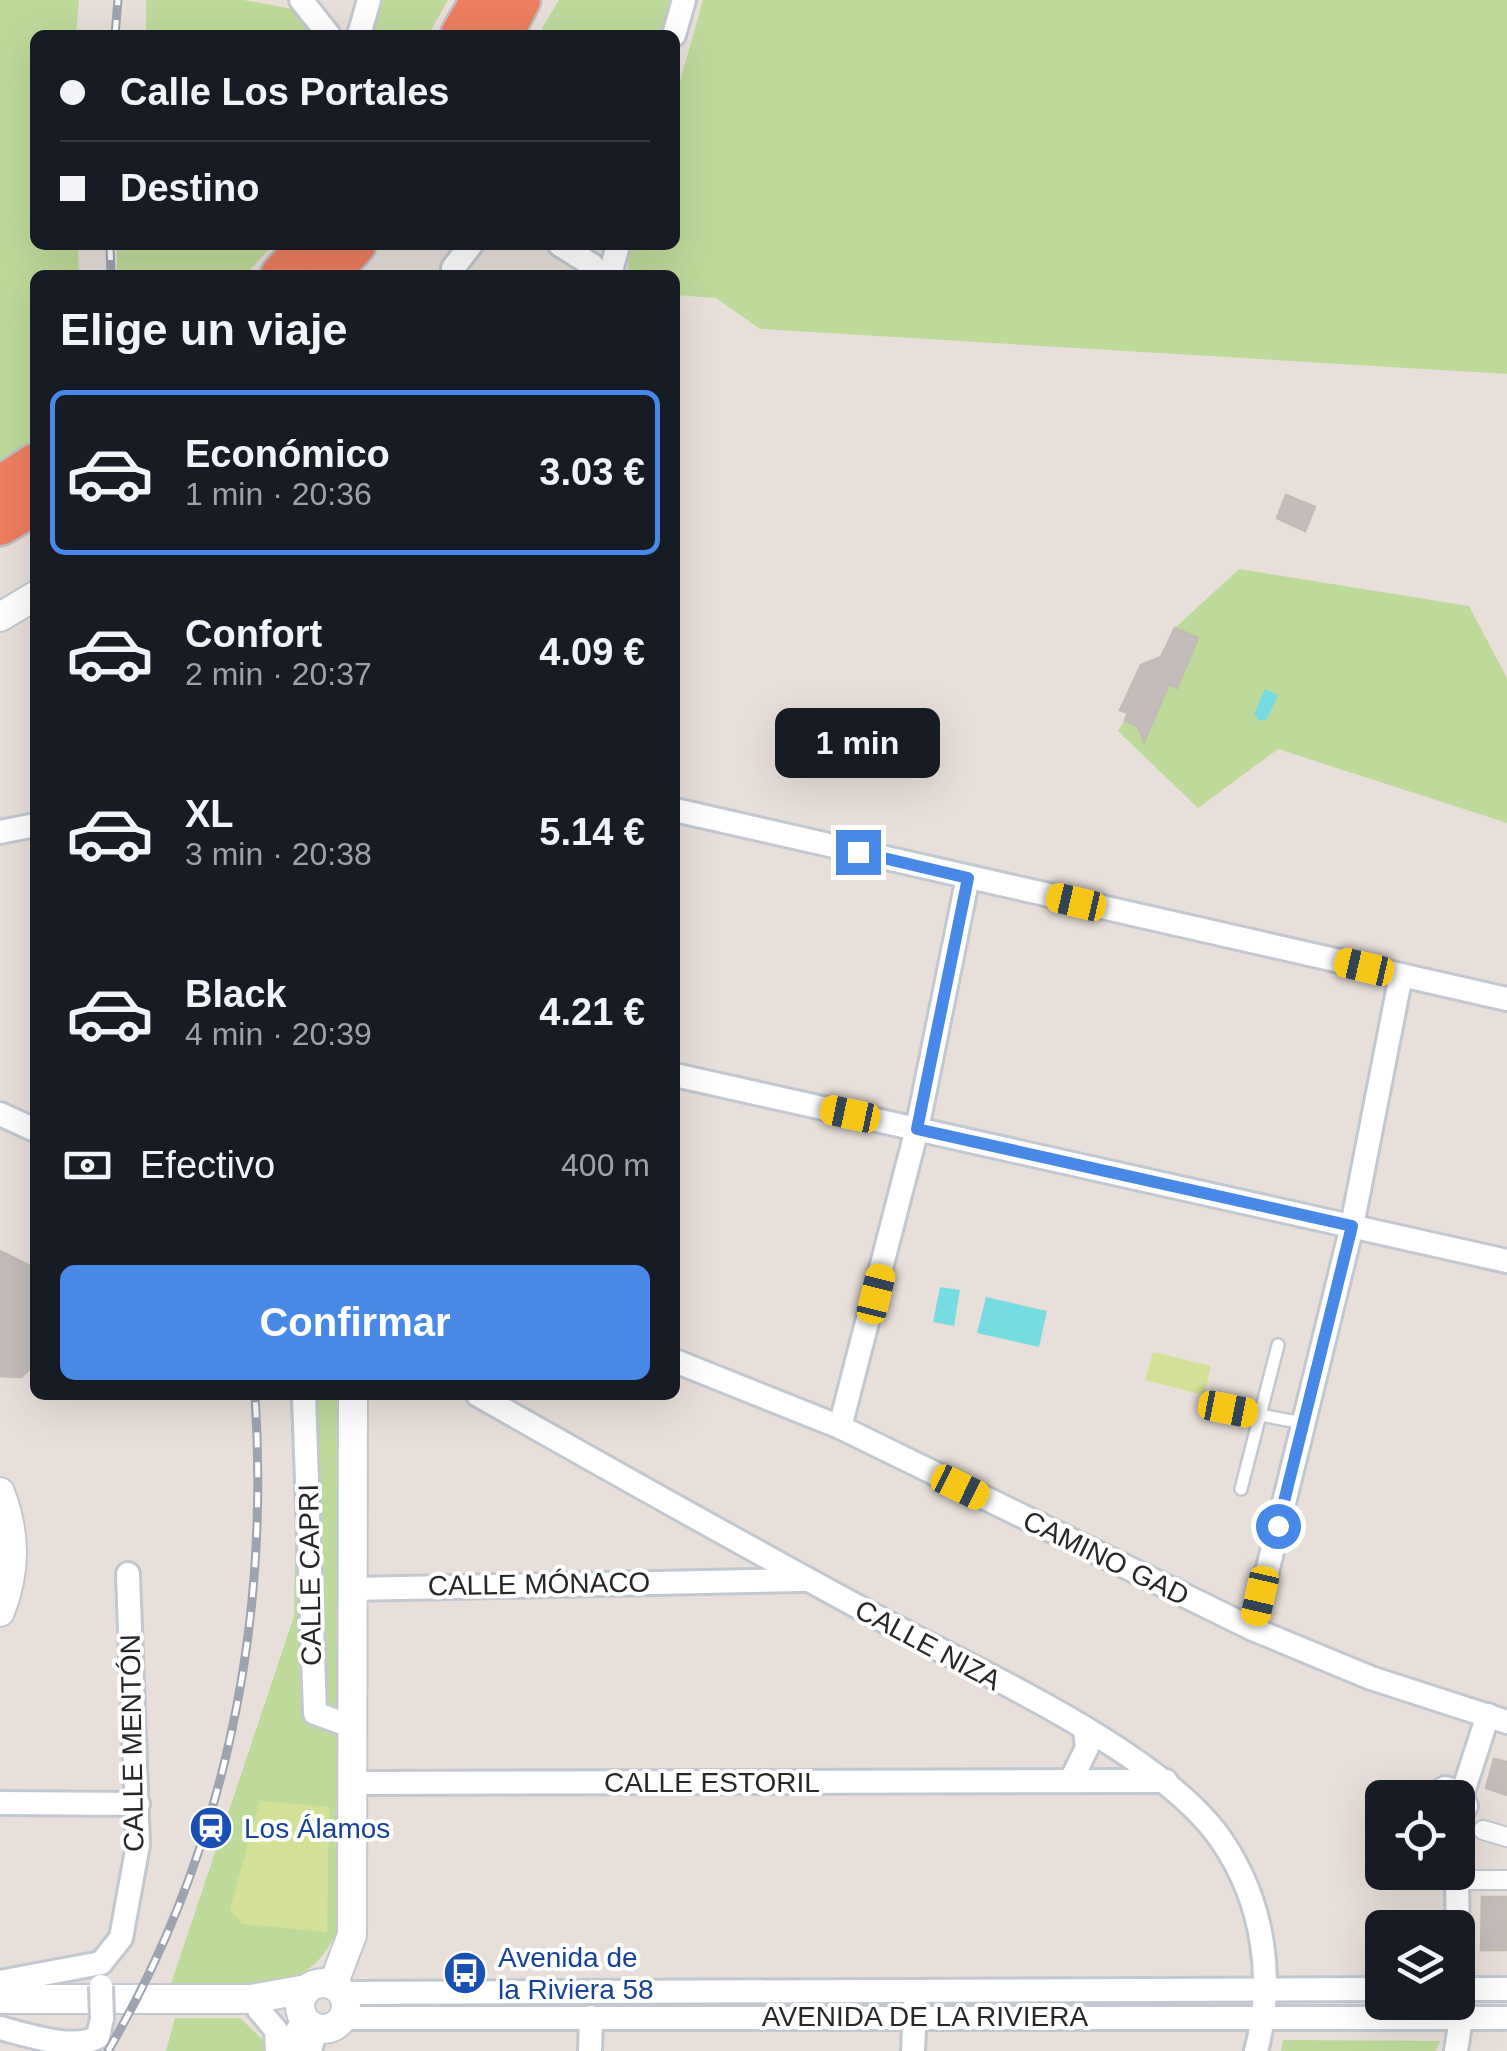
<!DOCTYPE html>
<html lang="es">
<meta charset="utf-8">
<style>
:root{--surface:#171b24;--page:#20242c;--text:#f1f3f6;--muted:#9ea1a6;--line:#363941;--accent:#4888e7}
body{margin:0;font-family:Helvetica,sans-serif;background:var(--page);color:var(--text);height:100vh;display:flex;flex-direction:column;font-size:38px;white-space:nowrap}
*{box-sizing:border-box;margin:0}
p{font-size:32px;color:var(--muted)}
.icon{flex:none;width:55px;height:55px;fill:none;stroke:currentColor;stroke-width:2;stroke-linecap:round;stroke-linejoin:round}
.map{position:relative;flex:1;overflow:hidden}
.panel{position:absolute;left:30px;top:270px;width:650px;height:1130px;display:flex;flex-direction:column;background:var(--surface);border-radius:15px;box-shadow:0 10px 40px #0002}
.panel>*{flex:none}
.guide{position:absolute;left:30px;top:30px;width:650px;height:220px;border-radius:15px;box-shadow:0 10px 40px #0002;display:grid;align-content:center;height:220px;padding:0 30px;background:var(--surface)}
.fabs{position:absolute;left:1365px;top:1780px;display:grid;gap:20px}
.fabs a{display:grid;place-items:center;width:110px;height:110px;border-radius:15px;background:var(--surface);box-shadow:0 10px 40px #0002;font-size:50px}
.end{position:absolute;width:45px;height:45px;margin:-22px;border:12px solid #4888e7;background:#fff;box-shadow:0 0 0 5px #fff}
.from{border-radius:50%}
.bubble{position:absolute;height:70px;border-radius:15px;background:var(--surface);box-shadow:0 10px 40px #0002;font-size:32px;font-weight:600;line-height:70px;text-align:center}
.car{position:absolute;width:30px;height:60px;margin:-30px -15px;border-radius:12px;box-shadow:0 0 8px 2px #0007;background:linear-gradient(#f5c518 24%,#345 0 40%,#f5c518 0 76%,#345 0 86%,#f5c518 0)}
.guide b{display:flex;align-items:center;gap:35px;height:95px;font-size:38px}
.guide b+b{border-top:2px solid var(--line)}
.guide i{width:25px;height:25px;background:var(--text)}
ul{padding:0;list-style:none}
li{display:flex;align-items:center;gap:30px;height:165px;margin:0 20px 15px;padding:0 10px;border:5px solid transparent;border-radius:15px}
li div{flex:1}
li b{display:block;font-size:38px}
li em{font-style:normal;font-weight:600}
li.active{border-color:var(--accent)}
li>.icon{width:90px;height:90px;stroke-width:1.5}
h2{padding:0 30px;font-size:45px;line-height:120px}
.pay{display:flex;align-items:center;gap:25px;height:110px;padding:0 30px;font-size:38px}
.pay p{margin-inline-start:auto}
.action{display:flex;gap:20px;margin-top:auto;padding:20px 30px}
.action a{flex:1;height:115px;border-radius:15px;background:var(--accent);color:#fff;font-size:40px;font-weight:600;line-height:115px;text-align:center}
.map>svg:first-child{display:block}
</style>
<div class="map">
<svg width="1507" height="2051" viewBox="0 0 1507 2051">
<rect width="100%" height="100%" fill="#e8dfda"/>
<g fill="#beda9b">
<path d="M 0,0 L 79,0 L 76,35 L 35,35 L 35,245 L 78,245 L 79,275 L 35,275 L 35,442 L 0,461 Z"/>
<path d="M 146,0 L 244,0 L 293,9 L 312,35 L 146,35 Z"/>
<path d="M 381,0 L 448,0 L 428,35 L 369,35 Z"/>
<path d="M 559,0 L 670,0 L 660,35 L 538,35 Z"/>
<path d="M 703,0 L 1507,0 L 1507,374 L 760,329 L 716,298 L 675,295 L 675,275 L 627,275 L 631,245 L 675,245 L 675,99 Z"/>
<path d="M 117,245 L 273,245 L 245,275 L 117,275 Z"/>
<path d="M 1239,569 L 1469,606 L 1507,678 L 1507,823 L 1278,749 L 1198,808 L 1118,731 L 1125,720 L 1149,730 L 1168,684 L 1177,687 L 1198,638 L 1175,628 Z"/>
<path d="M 289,1395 L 337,1395 L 339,1927 C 308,2003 238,1988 169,1990 L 294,1616 L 296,1487 Z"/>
<path d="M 175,2018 L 240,2018 L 263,2040 L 264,2051 L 166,2051 Z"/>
<path d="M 1283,2040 L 1440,2041 L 1436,2051 L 1281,2051 Z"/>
</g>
<g fill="#d2e197">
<path d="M 1153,1352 L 1211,1366 L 1204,1395 L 1145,1380 Z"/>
<path d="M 260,1801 L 329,1807 L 327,1932 L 242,1924 L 230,1909 Z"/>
</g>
<g fill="#76dce2">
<path d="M 1265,689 L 1278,695 L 1267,719 L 1259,721 L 1254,714 Z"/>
<path d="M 940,1287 L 960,1290 L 954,1326 L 933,1322 Z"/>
<path d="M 986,1297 L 1047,1311 L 1039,1347 L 977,1333 Z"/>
</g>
<g fill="#c4bcba" stroke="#c3bbb4" stroke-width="2.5">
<path d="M 1286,495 L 1315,507 L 1305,531 L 1277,518 Z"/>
<path d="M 1175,628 L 1198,638 L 1177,688 L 1169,684 L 1144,742 L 1138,726 L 1125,720 L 1128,713 L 1120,710 L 1141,665 L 1161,657 Z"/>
<path d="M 0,1251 L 35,1268 L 35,1365 L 21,1377 L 0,1376 Z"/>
<path d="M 1494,1759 L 1507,1762 L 1507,1795 L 1486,1788 Z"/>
<path d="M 1482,1897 L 1507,1897 L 1507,1950 L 1481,1950 Z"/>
</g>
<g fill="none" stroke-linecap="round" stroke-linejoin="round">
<g stroke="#c2c8d0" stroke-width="16">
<g id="service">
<path d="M 1228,1409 L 1303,1423"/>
<path d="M 1241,1489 L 1278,1345"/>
</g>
</g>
<g stroke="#c2c8d0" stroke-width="22">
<g id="pedestrian">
<path d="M 1483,1830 L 1507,1837"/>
<path d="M 1458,1880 L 1507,1880"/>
</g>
</g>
<g stroke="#c2c8d0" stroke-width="28">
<g id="minor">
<path d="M 301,0 L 329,35"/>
<path d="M 359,35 L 369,0"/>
<path d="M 674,35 L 684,0"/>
<path d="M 560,245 L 592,265 L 598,275"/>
<path d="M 456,275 L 453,268 L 471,245"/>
<path d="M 610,275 L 618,245"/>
<path d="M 675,810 L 1507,999"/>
<path d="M 0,832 L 35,825"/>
<path d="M 675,1075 L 1507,1261"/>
<path d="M 0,1114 L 35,1130"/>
<path d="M 675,1361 L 840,1427 L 1253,1629 L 1371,1678 L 1507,1722"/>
<path d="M 304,1395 L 315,1713 L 353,1727"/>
<path d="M 478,1395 C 610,1470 742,1544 875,1616 C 974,1670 1161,1751 1222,1841 C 1264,1903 1275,1980 1256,2051"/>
<path d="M 840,1427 L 917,1129 L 968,877"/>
<path d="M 352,1589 L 803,1580"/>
<path d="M 1253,1629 L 1352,1226 L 1401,975"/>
<path d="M 1071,1780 L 1087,1748 L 1085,1731"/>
<path d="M 354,1783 L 1166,1781"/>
<path d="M 1462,1795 L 1488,1715"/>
<path d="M 1432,1798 L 1445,1788 L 1459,1792 L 1466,1806 L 1458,1821"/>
<path d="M 0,1803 L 138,1804"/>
<path d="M 1457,1872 L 1458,1972"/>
<path d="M 101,1963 L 121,1938 L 138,1845 L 128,1574"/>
<path d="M 0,1982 L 101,1963"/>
<path d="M 1458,1989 L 1507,1989"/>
<path d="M 341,1993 L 1382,1989"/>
<path d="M 259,2010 L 276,2030 L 277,2051"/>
<path d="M 342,2018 L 1507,2018"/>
<path d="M 0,2028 C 28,2035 74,2051 98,2037 L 102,2018"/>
<path d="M 292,2051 L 296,2032 L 304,2020"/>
<path d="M 310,2051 L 316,2028"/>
<path d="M 590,2051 L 591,2017"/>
<path d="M 913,2051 L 915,2005"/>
<path d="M 1456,2051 L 1461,2018 L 1458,1996"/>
</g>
</g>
<g stroke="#c2c8d0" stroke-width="32">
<g id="tertiary">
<path d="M 0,617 L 35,596"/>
<path d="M 0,1492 C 16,1534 16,1571 0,1612"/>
<circle cx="323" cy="2006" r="23"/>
<path d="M 333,1985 L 352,1935 L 353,1395"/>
<path d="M 0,1999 L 251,1999 L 307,1989"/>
</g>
</g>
<g stroke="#bebebe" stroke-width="45">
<g id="motorway">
<path d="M 461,35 L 481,0"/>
<path d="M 502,35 L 520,0"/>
<path d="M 281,275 L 308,245"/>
<path d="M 327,275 L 355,245"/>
<path d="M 0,487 L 35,464"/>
<path d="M 0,525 L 35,505"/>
</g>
</g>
<use href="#service" stroke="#fff" stroke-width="11"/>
<use href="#pedestrian" stroke="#fff" stroke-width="18"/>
<use href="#minor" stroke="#fff" stroke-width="22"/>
<use href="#tertiary" stroke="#fff" stroke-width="28"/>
<use href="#motorway" stroke="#ee7e60" stroke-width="40"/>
<g stroke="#9da4b0" stroke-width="9">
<g id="rail">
<path d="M 115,35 L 118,0"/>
<path d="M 110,245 L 111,275"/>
<path d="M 108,2051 C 225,1850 270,1626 255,1395"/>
</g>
</g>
<use href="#rail" stroke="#fff" stroke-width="5" stroke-dasharray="15" stroke-linecap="butt"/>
<g stroke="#c2c8d0" stroke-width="28" stroke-linecap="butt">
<path id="minor-bridge" d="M 101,1986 L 102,2018"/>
</g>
<use href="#minor-bridge" stroke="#fff" stroke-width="22"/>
</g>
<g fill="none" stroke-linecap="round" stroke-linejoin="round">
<path stroke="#4888e7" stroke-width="12" d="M 858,852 L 968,878 L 917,1129 L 1352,1226 L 1278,1526"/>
</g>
<defs>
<g id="station-disc" transform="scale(2.25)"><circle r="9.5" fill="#1a4fb4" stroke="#fff"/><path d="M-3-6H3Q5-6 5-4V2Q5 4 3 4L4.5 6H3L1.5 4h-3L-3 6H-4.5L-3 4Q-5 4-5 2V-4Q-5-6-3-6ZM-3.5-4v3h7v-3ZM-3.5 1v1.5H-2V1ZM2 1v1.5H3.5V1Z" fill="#fff"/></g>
<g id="bus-disc" transform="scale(2.25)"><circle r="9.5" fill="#1a4fb4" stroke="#fff"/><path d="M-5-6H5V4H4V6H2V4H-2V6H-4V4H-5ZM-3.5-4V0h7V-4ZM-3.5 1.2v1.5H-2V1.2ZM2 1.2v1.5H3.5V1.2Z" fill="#fff"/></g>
</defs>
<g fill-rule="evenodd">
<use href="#station-disc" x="211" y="1828"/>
<use href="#bus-disc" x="465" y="1973"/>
</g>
<g text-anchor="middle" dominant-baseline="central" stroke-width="8" stroke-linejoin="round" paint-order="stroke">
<g font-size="28" fill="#272727" stroke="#fff">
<text transform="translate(1106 1558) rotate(26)">CAMINO GAD</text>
<text transform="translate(310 1575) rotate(-91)">CALLE CAPRI</text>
<text transform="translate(539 1584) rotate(-1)">CALLE MÓNACO</text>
<text transform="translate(928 1645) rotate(28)">CALLE NIZA</text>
<text transform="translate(132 1743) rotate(-91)">CALLE MENTÓN</text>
<text x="712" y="1782">CALLE ESTORIL</text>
<text x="925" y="2016">AVENIDA DE LA RIVIERA</text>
</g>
<g font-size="28" fill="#164399" stroke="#fff" text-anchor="start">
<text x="244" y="1828">Los Álamos</text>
<text x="498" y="1957">Avenida de<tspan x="498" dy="32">la Riviera 58</tspan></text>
</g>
</g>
</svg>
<div class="fabs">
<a><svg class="icon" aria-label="locate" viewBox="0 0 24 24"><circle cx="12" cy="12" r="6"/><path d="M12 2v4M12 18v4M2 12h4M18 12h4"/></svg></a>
<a><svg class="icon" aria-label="layers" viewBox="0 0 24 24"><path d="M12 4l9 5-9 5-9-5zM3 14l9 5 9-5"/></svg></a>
</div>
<i class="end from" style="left:1278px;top:1526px"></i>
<i class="end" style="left:858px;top:852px"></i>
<div class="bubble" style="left:775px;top:708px;width:165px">1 min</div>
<i class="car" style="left:1076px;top:902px;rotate:283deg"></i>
<i class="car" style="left:1364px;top:967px;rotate:283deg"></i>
<i class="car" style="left:850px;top:1114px;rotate:282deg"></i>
<i class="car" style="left:876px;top:1294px;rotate:14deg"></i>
<i class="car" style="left:1228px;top:1409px;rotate:101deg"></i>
<i class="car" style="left:960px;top:1487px;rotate:116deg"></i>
<i class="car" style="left:1260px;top:1596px;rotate:193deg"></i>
<div class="guide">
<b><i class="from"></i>Calle Los Portales</b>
<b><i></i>Destino</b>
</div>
<section class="panel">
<h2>Elige un viaje</h2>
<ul>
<li class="active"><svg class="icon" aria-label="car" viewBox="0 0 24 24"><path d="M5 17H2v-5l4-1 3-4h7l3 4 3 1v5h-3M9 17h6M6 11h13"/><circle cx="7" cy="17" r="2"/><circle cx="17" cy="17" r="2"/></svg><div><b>Económico</b><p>1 min · 20:36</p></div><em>3.03 €</em></li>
<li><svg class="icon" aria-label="car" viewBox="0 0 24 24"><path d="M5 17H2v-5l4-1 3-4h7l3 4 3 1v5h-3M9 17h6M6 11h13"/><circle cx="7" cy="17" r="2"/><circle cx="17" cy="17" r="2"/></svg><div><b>Confort</b><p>2 min · 20:37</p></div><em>4.09 €</em></li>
<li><svg class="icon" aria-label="car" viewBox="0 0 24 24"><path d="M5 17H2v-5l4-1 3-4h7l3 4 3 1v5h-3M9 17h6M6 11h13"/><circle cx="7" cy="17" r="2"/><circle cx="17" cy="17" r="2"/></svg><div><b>XL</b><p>3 min · 20:38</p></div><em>5.14 €</em></li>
<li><svg class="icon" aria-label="car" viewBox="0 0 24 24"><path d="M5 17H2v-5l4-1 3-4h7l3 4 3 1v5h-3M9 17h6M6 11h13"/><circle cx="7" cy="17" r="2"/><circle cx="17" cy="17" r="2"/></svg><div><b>Black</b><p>4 min · 20:39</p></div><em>4.21 €</em></li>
</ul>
<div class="pay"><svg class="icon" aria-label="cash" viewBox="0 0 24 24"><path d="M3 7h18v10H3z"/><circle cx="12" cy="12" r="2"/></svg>Efectivo<p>400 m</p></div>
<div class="action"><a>Confirmar</a></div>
</section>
</div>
